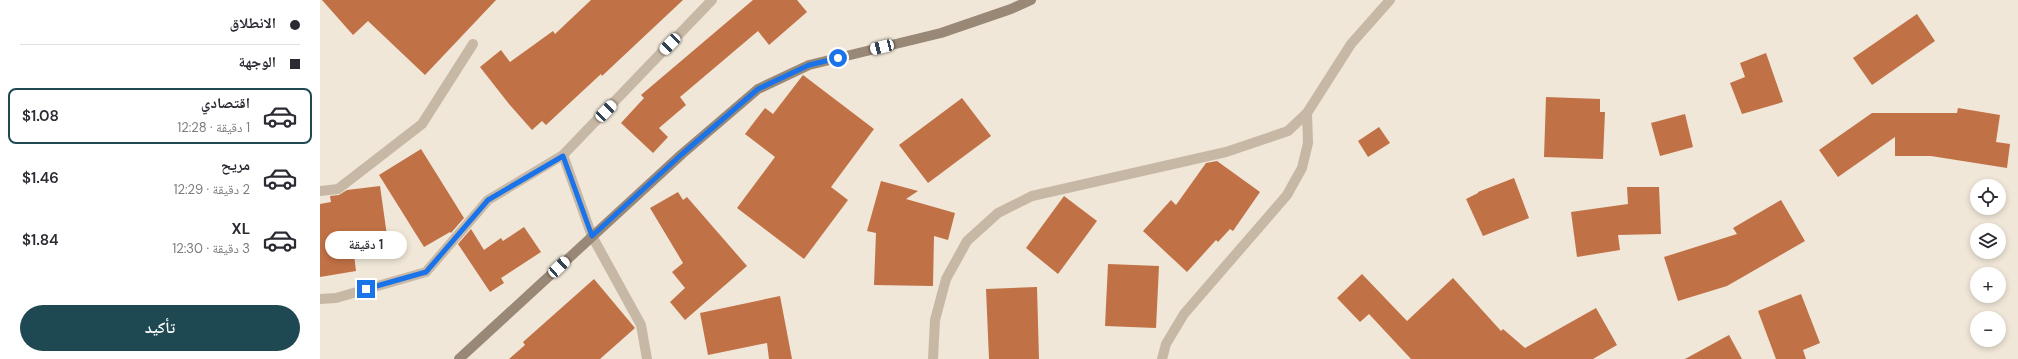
<!DOCTYPE html>
<html lang="ar">
<meta charset="utf-8">
<style>
:root{--surface:#fff;--page:#f7f7f7;--text:#2b2b33;--muted:#7c7c81;--line:#e1e1e2;--accent:#1e4953}
body{margin:0;font-family:"DM Sans","Noto Naskh Arabic",sans-serif;background:var(--page);color:var(--text);direction:rtl;height:100vh;display:flex;flex-direction:column;font-size:15px;white-space:nowrap}
*{box-sizing:border-box;margin:0}
p{font-size:13px;color:var(--muted)}
.icon{flex:none;width:22px;height:22px;fill:none;stroke:currentColor;stroke-width:2;stroke-linecap:round;stroke-linejoin:round}
.map{position:relative;flex:1;overflow:hidden;direction:ltr}
.sheet{display:flex;flex-direction:column;background:var(--surface);width:320px}
.sheet>*{flex:none}
.banner{display:grid;align-content:center;height:88px;padding:0 20px;background:var(--surface)}
.buttons{position:absolute;left:1650px;top:179px;display:grid;gap:8px}
.buttons a{display:grid;place-items:center;width:36px;height:36px;border-radius:50%;background:var(--surface);box-shadow:0 2px 6px #0003;font-size:20px}
.end{position:absolute;width:18px;height:18px;margin:-9px;border:5px solid #1a73e8;background:#fff;box-shadow:0 0 0 2px #fff}
.from{border-radius:50%}
.bubble{position:absolute;height:28px;border-radius:14px;background:var(--surface);box-shadow:0 2px 6px #0003;font-size:13px;font-weight:600;line-height:28px;text-align:center;direction:rtl}
.car{position:absolute;width:12px;height:24px;margin:-12px -6px;border-radius:5px;box-shadow:0 0 3px 1px #0007;background:linear-gradient(#fff 24%,#345 0 40%,#fff 0 76%,#345 0 86%,#fff 0)}
.banner b{display:flex;align-items:center;gap:14px;height:38px;font-size:15px}
.banner b+b{border-top:1px solid var(--line)}
.banner i{width:10px;height:10px;background:var(--text)}
ul{padding:0;list-style:none}
li{display:flex;align-items:center;gap:12px;height:56px;margin:0 8px 6px;padding:0 12px;border:2px solid transparent;border-radius:8px}
li div{flex:1}
li b{display:block;font-size:15px}
li em{font-style:normal;font-weight:600}
li.current{border-color:var(--accent)}
li>.icon{width:36px;height:36px;stroke-width:1.5}
.action{display:flex;gap:8px;margin-top:auto;padding:8px 20px}
.action a{flex:1;height:46px;border-radius:24px;background:var(--accent);color:#fff;font-size:16px;font-weight:600;line-height:46px;text-align:center}
main{display:flex;flex:1;min-height:0}
.map>svg:first-child{display:block}
</style>
<main>
<div class="map">
<svg width="1698" height="359" viewBox="0 0 1698 359">
<rect width="100%" height="100%" fill="#f0e7d8"/>
<g fill="#c17146">
<path d="M 2,0 L 176,0 L 105,75 L 48,21 L 33,35 Z"/>
<path d="M 271,0 L 363,0 L 282,76 L 281,74 L 226,125 L 222,121 L 212,130 L 189,104 L 160,67 L 181,50 L 190,62 L 233,31 L 235,34 Z"/>
<path d="M 433,0 L 477,0 L 487,12 L 449,45 L 438,31 L 360,97 L 366,105 L 339,128 L 348,137 L 333,153 L 301,123 L 324,98 L 321,95 Z"/>
<path d="M 1597,14 L 1615,41 L 1552,85 L 1533,58 Z"/>
<path d="M 1446,53 L 1463,102 L 1422,114 L 1410,83 L 1425,77 L 1420,63 Z"/>
<path d="M 483,75 L 554,129 L 511,187 L 528,200 L 484,259 L 417,208 L 455,157 L 425,134 L 445,108 L 453,114 Z"/>
<path d="M 1226,97 L 1280,99 L 1280,112 L 1285,112 L 1283,159 L 1224,157 Z"/>
<path d="M 642,98 L 671,136 L 608,183 L 579,145 Z"/>
<path d="M 1638,108 L 1680,115 L 1676,142 L 1690,144 L 1687,168 L 1611,156 L 1575,156 L 1575,137 L 1518,177 L 1499,150 L 1552,113 L 1637,113 Z"/>
<path d="M 1365,114 L 1373,147 L 1340,156 L 1331,123 Z"/>
<path d="M 1059,127 L 1070,143 L 1048,157 L 1038,141 Z"/>
<path d="M 101,149 L 144,218 L 131,233 L 130,232 L 104,247 L 59,175 Z"/>
<path d="M 897,161 L 940,192 L 913,231 L 910,229 L 898,242 L 896,240 L 867,272 L 823,231 L 851,200 L 856,205 L 886,163 Z"/>
<path d="M 1194,178 L 1209,218 L 1163,236 L 1146,199 L 1158,193 L 1158,192 Z"/>
<path d="M 561,181 L 598,191 L 586,199 L 635,213 L 628,240 L 614,236 L 613,286 L 554,285 L 556,233 L 547,231 Z"/>
<path d="M 60,186 L 69,250 L 34,255 L 36,271 L 0,277 L 0,204 L 11,202 L 10,196 L 19,195 L 27,190 Z"/>
<path d="M 1307,187 L 1339,187 L 1341,234 L 1298,235 L 1300,250 L 1257,257 L 1251,212 L 1308,204 Z"/>
<path d="M 358,192 L 363,200 L 367,197 L 427,266 L 365,320 L 350,302 L 365,288 L 352,272 L 363,263 L 330,208 Z"/>
<path d="M 744,196 L 777,221 L 738,274 L 706,248 Z"/>
<path d="M 1461,200 L 1485,241 L 1407,286 L 1358,301 L 1344,257 L 1417,234 L 1413,228 Z"/>
<path d="M 204,227 L 221,252 L 181,278 L 184,283 L 170,292 L 138,244 L 151,229 L 164,250 L 181,238 L 183,241 Z"/>
<path d="M 788,264 L 839,266 L 836,328 L 785,326 Z"/>
<path d="M 1042,274 L 1087,321 L 1133,278 L 1181,331 L 1183,329 L 1205,348 L 1276,308 L 1297,345 L 1273,359 L 1091,359 L 1049,314 L 1040,322 L 1017,298 Z"/>
<path d="M 274,279 L 315,328 L 280,359 L 189,359 L 205,345 L 203,342 Z"/>
<path d="M 717,287 L 719,359 L 669,359 L 666,289 Z"/>
<path d="M 1481,294 L 1500,343 L 1483,350 L 1486,359 L 1456,359 L 1438,311 Z"/>
<path d="M 460,296 L 472,359 L 449,359 L 447,343 L 388,355 L 380,313 Z"/>
<path d="M 1409,335 L 1422,359 L 1365,359 Z"/>
</g>
<g fill="none" stroke-linecap="round" stroke-linejoin="round">
<g stroke="#c7b8a5" stroke-width="10">
<path d="M 0,191 L 18,189 L 102,124 L 153,44"/>
<path d="M 0,299 L 16,298 L 106,272 L 168,200 L 243,155"/>
<path d="M 327,359 L 321,325 L 272,236 L 243,155 L 392,0"/>
<path d="M 613,359 L 615,320 L 626,279 L 647,241 L 678,213 L 712,196 L 906,152 L 968,131 L 987,113 L 1031,44 L 1070,0"/>
<path d="M 842,359 L 846,344 L 864,314 L 967,195 L 982,168 L 988,143 L 987,113"/>
</g>
<path stroke="#9a8877" stroke-width="10" d="M 139,359 L 362,154 L 438,89 L 489,65 L 621,33 L 691,9 L 711,0"/>
</g>
<g fill="none" stroke-linecap="round" stroke-linejoin="round">
<path stroke="#1a73e8" stroke-width="5" d="M 46,289 L 106,272 L 168,200 L 243,156 L 272,236 L 362,154 L 438,89 L 489,65 L 518,58"/>
</g>
</svg>
<div class="buttons">
<a><svg class="icon" aria-label="locate" viewBox="0 0 24 24"><circle cx="12" cy="12" r="6"/><path d="M12 2v4M12 18v4M2 12h4M18 12h4"/></svg></a>
<a><svg class="icon" aria-label="layers" viewBox="0 0 24 24"><path d="M12 4l9 5-9 5-9-5zM3 14l9 5 9-5"/></svg></a>
<a>+</a>
<a>−</a>
</div>
<i class="end from" style="left:518px;top:58px"></i>
<i class="end" style="left:46px;top:289px"></i>
<div class="bubble" style="left:5px;top:231px;width:82px">1 دقيقة</div>
<i class="car" style="left:350px;top:44px;rotate:224deg"></i>
<i class="car" style="left:562px;top:47px;rotate:256deg"></i>
<i class="car" style="left:286px;top:111px;rotate:44deg"></i>
<i class="car" style="left:239px;top:267px;rotate:47deg"></i>
</div>
<section class="sheet">
<div class="banner">
<b><i class="from"></i>الانطلاق</b>
<b><i></i>الوجهة</b>
</div>
<ul>
<li class="current"><svg class="icon" aria-label="car" viewBox="0 0 24 24"><path d="M5 17H2v-5l4-1 3-4h7l3 4 3 1v5h-3M9 17h6M6 11h13"/><circle cx="7" cy="17" r="2"/><circle cx="17" cy="17" r="2"/></svg><div><b>اقتصادي</b><p>1 دقيقة · 12:28</p></div><em>$1.08</em></li>
<li><svg class="icon" aria-label="car" viewBox="0 0 24 24"><path d="M5 17H2v-5l4-1 3-4h7l3 4 3 1v5h-3M9 17h6M6 11h13"/><circle cx="7" cy="17" r="2"/><circle cx="17" cy="17" r="2"/></svg><div><b>مريح</b><p>2 دقيقة · 12:29</p></div><em>$1.46</em></li>
<li><svg class="icon" aria-label="car" viewBox="0 0 24 24"><path d="M5 17H2v-5l4-1 3-4h7l3 4 3 1v5h-3M9 17h6M6 11h13"/><circle cx="7" cy="17" r="2"/><circle cx="17" cy="17" r="2"/></svg><div><b>XL</b><p>3 دقيقة · 12:30</p></div><em>$1.84</em></li>
</ul>
<div class="action"><a>تأكيد</a></div>
</section>
</main>
